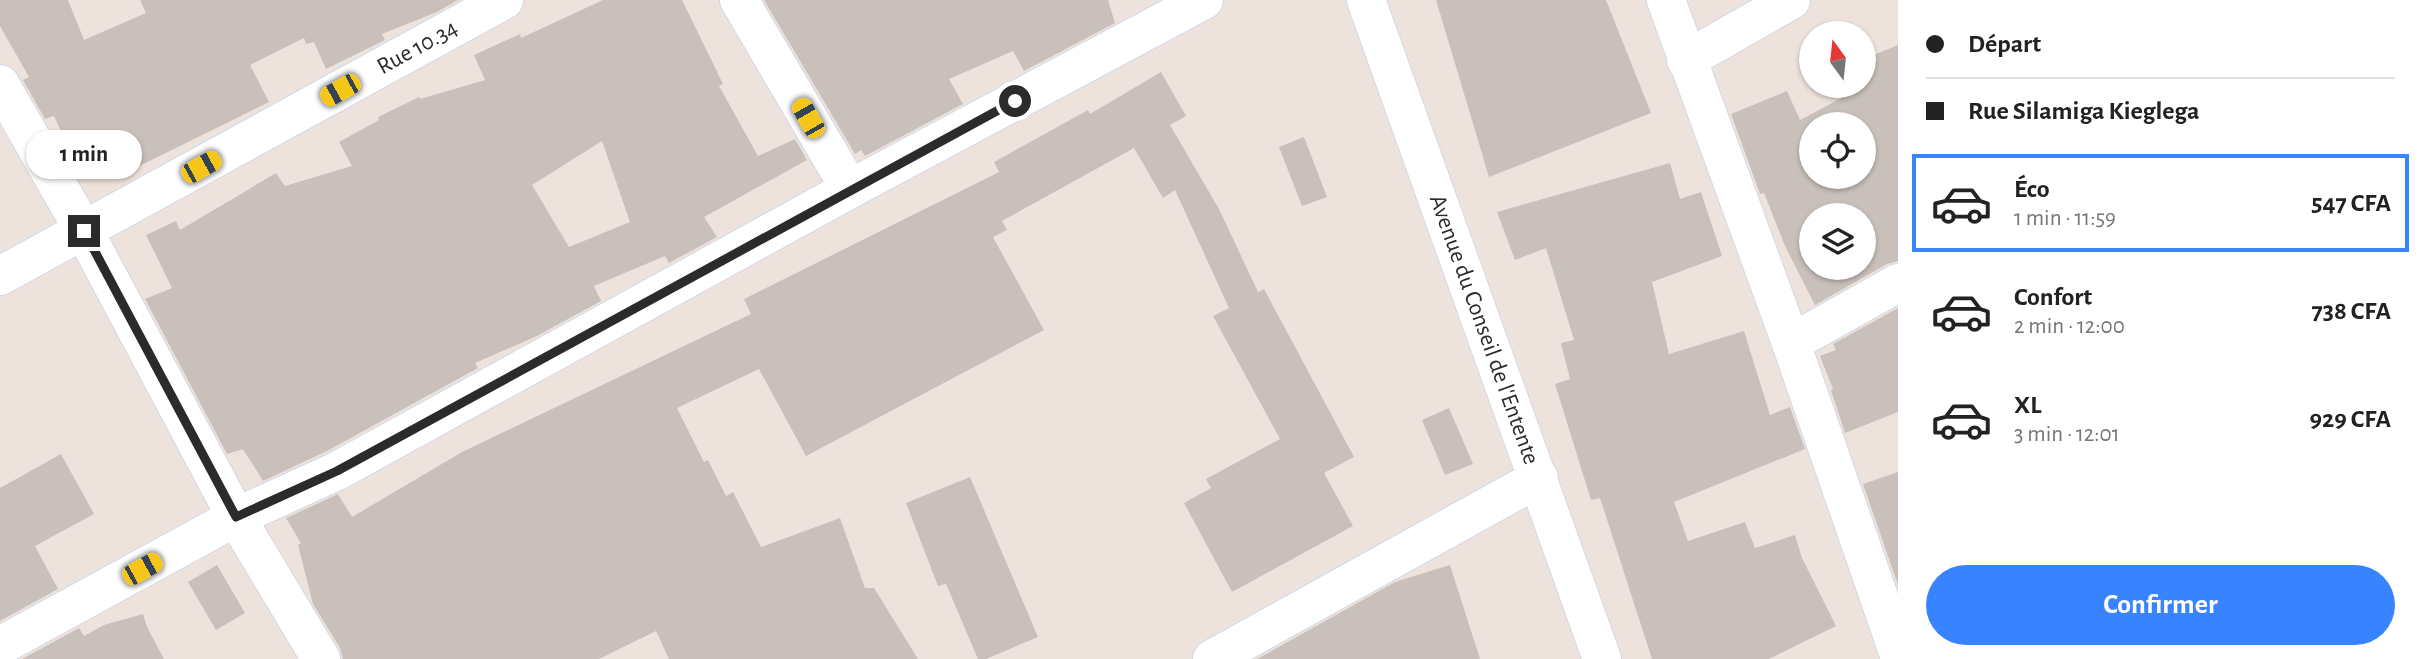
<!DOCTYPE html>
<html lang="fr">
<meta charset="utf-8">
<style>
:root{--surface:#fff;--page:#f6f6f6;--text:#222;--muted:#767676;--line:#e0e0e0;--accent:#3883ff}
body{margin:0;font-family:"Alegreya Sans",sans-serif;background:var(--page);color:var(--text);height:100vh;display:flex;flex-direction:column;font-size:26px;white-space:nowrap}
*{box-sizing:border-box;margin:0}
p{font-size:23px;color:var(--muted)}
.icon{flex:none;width:38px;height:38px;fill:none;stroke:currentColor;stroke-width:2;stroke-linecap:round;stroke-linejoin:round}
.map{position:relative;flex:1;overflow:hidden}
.side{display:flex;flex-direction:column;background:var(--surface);width:525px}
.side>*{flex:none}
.hud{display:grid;align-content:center;height:154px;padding:0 28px;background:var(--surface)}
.needle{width:46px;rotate:345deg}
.fabs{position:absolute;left:1799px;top:21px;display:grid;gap:14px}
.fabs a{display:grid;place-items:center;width:77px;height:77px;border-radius:50%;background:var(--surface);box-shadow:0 2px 5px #0004;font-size:35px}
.end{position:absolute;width:32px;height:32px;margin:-16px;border:9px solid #2b2b2b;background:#fff;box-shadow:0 0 0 4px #fff}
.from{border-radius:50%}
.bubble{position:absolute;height:49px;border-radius:24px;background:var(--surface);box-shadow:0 2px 5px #0004;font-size:23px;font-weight:600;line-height:49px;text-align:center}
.car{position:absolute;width:21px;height:42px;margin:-21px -10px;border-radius:9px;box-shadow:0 0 5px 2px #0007;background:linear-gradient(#f5c518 24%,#345 0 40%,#f5c518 0 76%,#345 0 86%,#f5c518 0)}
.hud b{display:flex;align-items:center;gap:24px;height:66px;font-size:26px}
.hud b+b{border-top:2px solid var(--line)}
.hud i{width:18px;height:18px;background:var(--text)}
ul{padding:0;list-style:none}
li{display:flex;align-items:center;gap:21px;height:98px;margin:0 14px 10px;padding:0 14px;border:4px solid transparent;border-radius:0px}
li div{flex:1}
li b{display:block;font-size:26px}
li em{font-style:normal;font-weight:600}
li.on{border-color:var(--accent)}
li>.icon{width:63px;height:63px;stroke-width:1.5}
.cta{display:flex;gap:14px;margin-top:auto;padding:14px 28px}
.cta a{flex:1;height:80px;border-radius:42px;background:var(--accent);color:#fff;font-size:28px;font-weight:600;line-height:80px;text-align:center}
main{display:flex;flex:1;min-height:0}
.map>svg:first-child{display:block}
</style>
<main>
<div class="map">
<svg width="1898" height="659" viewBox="0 0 1898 659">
<rect width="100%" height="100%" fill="#eee3dc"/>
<g fill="#c9c0bb" fill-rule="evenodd">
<path d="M 0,0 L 68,0 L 84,40 L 146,13 L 140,0 L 458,0 L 437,12 L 382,34 L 385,40 L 326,69 L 314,42 L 306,44 L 304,38 L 250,65 L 269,102 L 115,178 L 108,165 L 83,178 L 54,116 L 45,119 L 23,80 L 29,77 L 0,26 Z"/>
<path d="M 603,0 L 682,0 L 723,84 L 719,86 L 758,156 L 795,139 L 807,160 L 704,217 L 717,237 L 669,263 L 665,256 L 594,286 L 601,301 L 537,336 L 475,363 L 478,368 L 327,451 L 263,481 L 243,449 L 227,454 L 145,299 L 172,288 L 146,235 L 176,221 L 180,230 L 276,173 L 285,186 L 352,166 L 339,142 L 379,120 L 378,117 L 419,97 L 420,99 L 485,80 L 474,55 L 520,34 L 521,38 ZM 602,141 L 630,222 L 569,247 L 532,185 Z"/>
<path d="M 764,0 L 1108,0 L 1115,23 L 1024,71 L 1013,51 L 949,79 L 963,104 L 865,156 L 861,150 L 855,154 Z"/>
<path d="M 1436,0 L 1606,0 L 1651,113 L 1489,177 Z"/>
<path d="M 1898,45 L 1898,261 L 1887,264 L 1815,305 L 1785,246 L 1764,193 L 1760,194 L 1731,114 L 1787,91 L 1800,120 L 1864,86 L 1864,59 ZM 1811,124 L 1864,124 L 1864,177 L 1811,177 ZM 1811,215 L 1864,215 L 1864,268 L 1811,268 Z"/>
<path d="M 1161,72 L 1186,116 L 1170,125 L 1219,209 L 1258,292 L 1264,289 L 1354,457 L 1324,473 L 1353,526 L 1232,592 L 1184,503 L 1211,488 L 1206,479 L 1280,439 L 1213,316 L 1229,308 L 1175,190 L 1163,198 L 1134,148 L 1002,221 L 1007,230 L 993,237 L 1044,330 L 806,456 L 759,369 L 677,408 L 704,462 L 708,460 L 726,496 L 733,492 L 761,547 L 840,518 L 865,588 L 874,588 L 918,659 L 669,659 L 656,631 L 599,659 L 343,659 L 340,648 L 313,604 L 298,545 L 301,543 L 286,518 L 338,494 L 352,517 L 462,452 L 751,314 L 744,299 L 999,172 L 994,162 L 1088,110 L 1090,114 Z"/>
<path d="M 1304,137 L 1327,197 L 1302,206 L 1279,147 Z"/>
<path d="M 1670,163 L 1680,199 L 1701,192 L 1722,256 L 1652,282 L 1669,354 L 1744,331 L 1770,415 L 1790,407 L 1805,449 L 1674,502 L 1688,541 L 1745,522 L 1755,548 L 1795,535 L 1802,558 L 1836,626 L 1769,659 L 1652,659 L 1600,498 L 1591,500 L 1555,384 L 1570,379 L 1561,343 L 1574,340 L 1546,248 L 1515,260 L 1497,212 Z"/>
<path d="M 1898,308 L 1898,412 L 1845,433 L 1831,390 L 1833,389 L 1820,356 L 1836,350 L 1833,344 Z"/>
<path d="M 1449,408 L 1473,464 L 1445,475 L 1422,420 Z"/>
<path d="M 61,454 L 94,514 L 35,546 L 58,589 L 0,621 L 0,488 Z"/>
<path d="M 1898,472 L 1898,585 L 1863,484 Z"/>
<path d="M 970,477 L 1038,637 L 986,659 L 978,659 L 946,584 L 938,586 L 906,503 Z"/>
<path d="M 217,565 L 245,613 L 216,630 L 188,582 Z"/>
<path d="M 1450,565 L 1480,659 L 1257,659 L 1395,582 Z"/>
<path d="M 143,614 L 147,627 L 164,659 L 22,659 L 79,628 L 84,636 L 104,625 Z"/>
</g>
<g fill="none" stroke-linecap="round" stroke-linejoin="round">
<g stroke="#d1d9e5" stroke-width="40">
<g id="street">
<path d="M 739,0 L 850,189"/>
<path d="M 1666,0 L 1791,343 L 1898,652"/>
<path d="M 1686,60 L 1791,0"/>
<path d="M 0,84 L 84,231 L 236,517 L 321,659"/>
<path id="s1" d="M 0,276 L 504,0"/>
<path d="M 1791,343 L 1898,283"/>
<path d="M 0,646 L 236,517 L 337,471 L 850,189 L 1204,0"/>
<path d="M 1212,659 L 1539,478"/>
</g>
</g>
<g stroke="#d1d9e5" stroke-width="40">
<g id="secondary">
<path id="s2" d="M 1366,0 L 1602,659"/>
</g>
</g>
<use href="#street" stroke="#fff" stroke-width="38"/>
<use href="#secondary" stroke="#fff" stroke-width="38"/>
</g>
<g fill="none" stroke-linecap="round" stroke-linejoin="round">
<path stroke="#2b2b2b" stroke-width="9" d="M 84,231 L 236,517 L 337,471 L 1015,101"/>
</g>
<g text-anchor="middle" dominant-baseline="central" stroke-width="5" stroke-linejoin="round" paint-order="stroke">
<g font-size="24" fill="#2b2b2b" stroke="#fff">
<text stroke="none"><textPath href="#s1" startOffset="476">Rue 10.34</textPath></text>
<text stroke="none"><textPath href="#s2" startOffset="350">Avenue du Conseil de l'Entente</textPath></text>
</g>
</g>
</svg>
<div class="fabs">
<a><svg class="needle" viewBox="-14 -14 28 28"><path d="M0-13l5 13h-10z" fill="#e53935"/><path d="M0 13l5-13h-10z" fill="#767676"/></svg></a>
<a><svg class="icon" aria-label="locate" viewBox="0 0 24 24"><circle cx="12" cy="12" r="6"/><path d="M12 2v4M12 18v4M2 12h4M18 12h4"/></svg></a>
<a><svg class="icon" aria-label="layers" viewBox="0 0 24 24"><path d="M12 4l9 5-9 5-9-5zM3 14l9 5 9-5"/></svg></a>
</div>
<i class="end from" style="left:1015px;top:101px"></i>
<i class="end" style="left:84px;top:231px"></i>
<div class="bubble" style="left:26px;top:130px;width:116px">1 min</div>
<i class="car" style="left:340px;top:90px;rotate:241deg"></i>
<i class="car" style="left:808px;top:118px;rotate:330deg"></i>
<i class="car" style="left:201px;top:167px;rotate:61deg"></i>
<i class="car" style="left:142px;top:569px;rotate:61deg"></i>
</div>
<section class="side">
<div class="hud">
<b><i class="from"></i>Départ</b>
<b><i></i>Rue Silamiga Kieglega</b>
</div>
<ul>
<li class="on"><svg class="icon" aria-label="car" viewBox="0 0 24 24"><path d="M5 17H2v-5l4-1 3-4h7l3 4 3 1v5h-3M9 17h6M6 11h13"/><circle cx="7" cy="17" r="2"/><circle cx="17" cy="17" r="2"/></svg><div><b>Éco</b><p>1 min · 11:59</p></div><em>547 CFA</em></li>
<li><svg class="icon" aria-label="car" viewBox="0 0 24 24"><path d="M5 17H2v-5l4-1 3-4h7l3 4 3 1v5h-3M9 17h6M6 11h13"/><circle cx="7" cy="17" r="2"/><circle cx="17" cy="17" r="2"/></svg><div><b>Confort</b><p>2 min · 12:00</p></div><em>738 CFA</em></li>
<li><svg class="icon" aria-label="car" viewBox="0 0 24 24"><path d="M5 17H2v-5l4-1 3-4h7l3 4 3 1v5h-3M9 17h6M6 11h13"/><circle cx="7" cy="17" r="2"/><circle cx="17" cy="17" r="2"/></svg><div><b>XL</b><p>3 min · 12:01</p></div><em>929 CFA</em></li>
</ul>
<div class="cta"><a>Confirmer</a></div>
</section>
</main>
